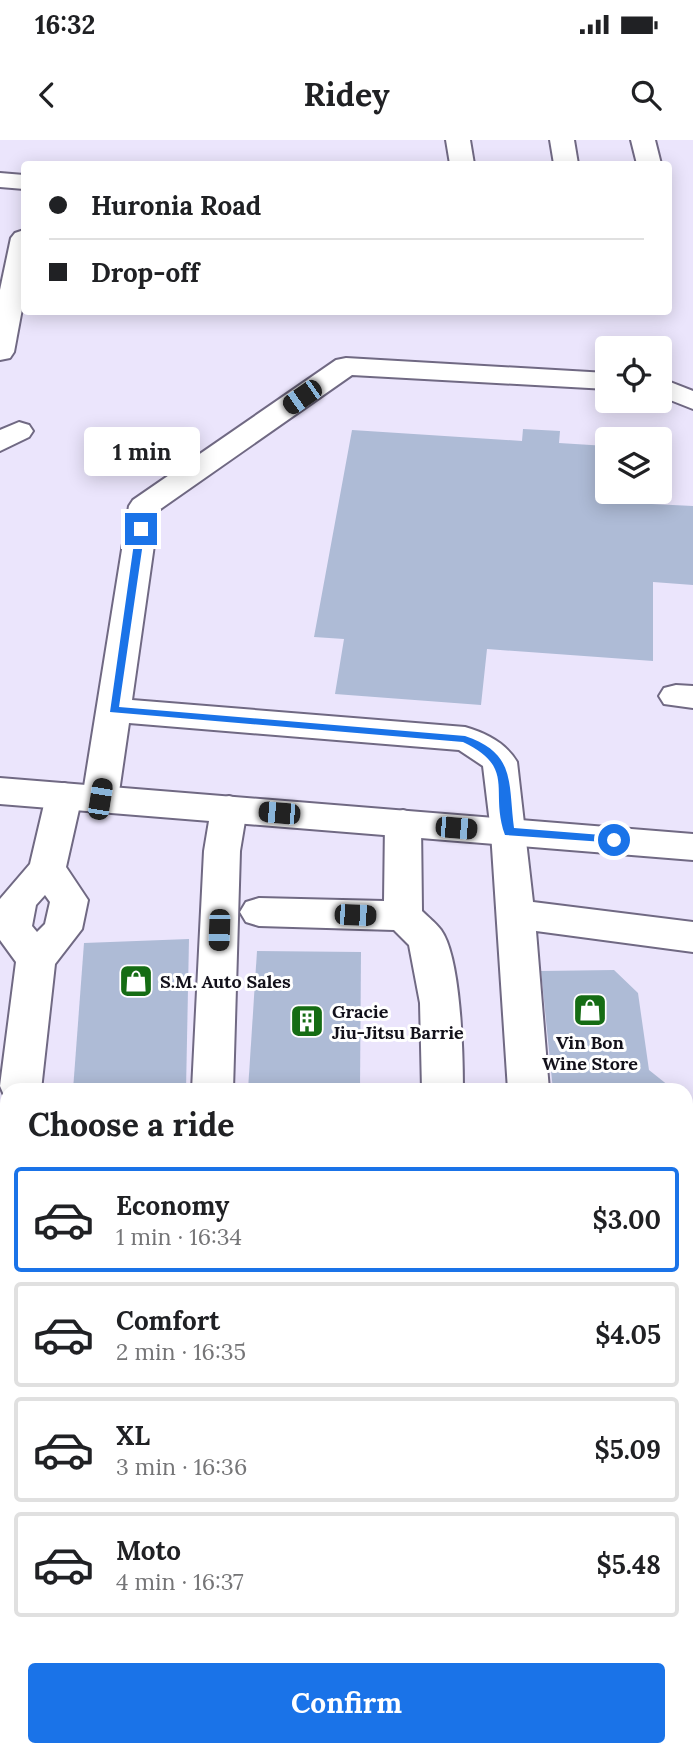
<!DOCTYPE html>
<meta charset="utf-8">
<style>
:root{--surface:#fff;--page:#f2f2f2;--text:#202124;--muted:#757577;--line:#e0e0e0;--accent:#1a73e8}
body{margin:0;font-family:Lora,serif;background:var(--page);color:var(--text);height:100vh;display:flex;flex-direction:column;font-size:26px;white-space:nowrap}
*{box-sizing:border-box;margin:0}
p{font-size:23px;color:var(--muted)}
.icon{flex:none;width:38px;height:38px;fill:none;stroke:currentColor;stroke-width:2;stroke-linecap:round;stroke-linejoin:round}
.map{position:relative;flex:1;overflow:hidden}
.details{position:absolute;left:0px;top:943px;width:693px;height:674px;display:flex;flex-direction:column;background:var(--surface);border-radius:21px 21px 0 0;box-shadow:0 4px 18px #0003}
.details>*{flex:none}
.guide{position:absolute;left:21px;top:21px;width:651px;height:154px;border-radius:7px;box-shadow:0 4px 18px #0003;display:grid;align-content:center;height:154px;padding:0 28px;background:var(--surface)}
.buttons{position:absolute;left:595px;top:196px;display:grid;gap:14px}
.buttons a{display:grid;place-items:center;width:77px;height:77px;border-radius:7px;background:var(--surface);box-shadow:0 4px 18px #0003;font-size:35px}
.end{position:absolute;width:32px;height:32px;margin:-16px;border:9px solid #1a73e8;background:#fff;box-shadow:0 0 0 4px #fff}
.from{border-radius:50%}
.bubble{position:absolute;height:49px;border-radius:7px;background:var(--surface);box-shadow:0 4px 18px #0003;font-size:23px;font-weight:800;line-height:49px;text-align:center}
.car{position:absolute;width:21px;height:42px;margin:-21px -10px;border-radius:9px;box-shadow:0 0 5px 2px #0007;background:linear-gradient(#222 24%,#8ab4d8 0 40%,#222 0 76%,#8ab4d8 0 86%,#222 0)}
.guide b{display:flex;align-items:center;gap:24px;height:66px;font-size:26px}
.guide b+b{border-top:2px solid var(--line)}
.guide i{width:18px;height:18px;background:var(--text)}
ul{padding:0;list-style:none}
li{display:flex;align-items:center;gap:21px;height:105px;margin:0 14px 10px;padding:0 14px;border:4px solid var(--line);border-radius:7px}
li div{flex:1}
li b{display:block;font-size:26px}
li em{font-style:normal;font-weight:800}
li.current{border-color:var(--accent)}
li>.icon{width:63px;height:63px;stroke-width:1.5}
h2{padding:0 28px;font-size:32px;line-height:84px}
.primary-button{display:flex;gap:14px;margin-top:auto;padding:14px 28px}
.primary-button a{flex:1;height:80px;border-radius:7px;background:var(--accent);color:#fff;font-size:28px;font-weight:800;line-height:80px;text-align:center}
.status{display:flex;justify-content:space-between;align-items:center;height:49px;padding:0 35px;background:var(--surface);direction:ltr}
.status svg{height:19px;fill:currentColor}
header{display:flex;justify-content:space-between;align-items:center;height:91px;padding:0 28px;background:var(--surface);font-size:32px;font-weight:800}
.map>svg:first-child{display:block}
</style>
<div class="status"><b>16:32</b><svg viewBox="0 0 49 12"><path d="M0 12V9h3v3zM5 12V6h3v6zM10 12V3h3v9zM15 12V0h3v12zM26 1h20v11H26zM47 4h2v5h-2z"/></svg></div>
<header><svg class="icon" aria-label="back" viewBox="0 0 24 24"><path d="M15 5l-7 7 7 7"/></svg>Ridey<svg class="icon" aria-label="search" viewBox="0 0 24 24"><circle cx="10" cy="10" r="6"/><path d="M15 15l6 6"/></svg></header>
<div class="map">
<svg width="693" height="1616" viewBox="0 0 693 1616">
<rect width="100%" height="100%" fill="#f3f0fc"/>
<path fill="#ebe5fc" fill-rule="evenodd" d="M 0,0 L 693,0 L 693,1367 L 686,1367 L 686,950 L 7,950 L 7,1280 L 0,1278 ZM 24,24 L 668,24 L 668,172 L 24,172 ZM 607,208 L 660,208 L 660,261 L 607,261 ZM 607,299 L 660,299 L 660,352 L 607,352 Z"/>
<path fill="#e1b4c2" d="M 0,1434 L 7,1437 L 7,1610 L 686,1610 L 686,1557 L 693,1558 L 693,1616 L 0,1616 Z"/>
<g fill="#aebbd6">
<path d="M 523,289 L 560,291 L 559,303 L 607,306 L 607,352 L 652,352 L 652,364 L 693,366 L 693,445 L 653,442 L 653,521 L 487,509 L 481,565 L 335,554 L 344,499 L 314,497 L 352,290 L 522,301 Z"/>
<path d="M 189,799 L 186,950 L 73,950 L 84,803 Z"/>
<path d="M 257,811 L 361,812 L 360,950 L 248,950 Z"/>
<path d="M 614,830 L 638,853 L 649,930 L 674,950 L 553,950 L 541,831 Z"/>
<path d="M 686,1015 L 693,1033 L 693,1303 L 686,1303 Z"/>
</g>
<g fill="none" stroke-linecap="round" stroke-linejoin="round">
<g stroke="#706983" stroke-width="4">
<g id="minor">
<path d="M 446,0 L 470,0 L 474,24 L 450,24 Z"/>
<path d="M 550,0 L 574,0 L 578,24 L 554,24 Z"/>
<path d="M 631,0 L 655,0 L 661,24 L 637,24 Z"/>
<path d="M 0,33 L 24,35 L 24,49 L 0,47 Z"/>
<path d="M 24,90 L 24,158 L 14,212 L 10,218 L 0,220 L 0,150 L 11,98 L 15,93 Z"/>
<path d="M 346,218 L 607,233 L 607,249 L 352,235 L 159,370 L 132,560 L 465,587 C 486,593 506,603 517,622 L 533,762 L 693,782 L 693,812 L 536,791 L 549,950 L 508,950 L 491,692 L 483,626 L 459,610 L 129,583 L 118,659 L 113,668 L 100,672 L 87,668 L 82,659 L 129,366 L 133,360 L 336,220 Z"/>
<path d="M 660,238 L 693,251 L 693,269 L 660,256 Z"/>
<path d="M 19,282 L 29,285 L 33,291 L 29,297 L 0,311 L 0,290 Z"/>
<path d="M 676,545 L 693,546 L 693,568 L 664,564 L 659,556 L 664,548 Z"/>
<path d="M 64,643 L 77,647 L 82,656 L 66,727 L 88,760 L 82,789 L 55,824 L 41,950 L 7,950 L 7,962 L 0,946 L 16,822 L 0,800 L 0,759 L 30,724 L 46,656 L 51,647 ZM 45,755 L 50,762 L 45,784 L 37,792 L 32,786 L 36,765 Z"/>
<path d="M 229,656 L 242,660 L 247,669 L 240,711 L 233,950 L 192,950 L 204,711 L 211,669 L 216,660 Z"/>
<path d="M 403,670 L 416,674 L 421,683 L 422,771 C 428,777 436,783 441,790 C 461,818 463,914 463,950 L 422,950 L 420,863 L 409,805 L 394,790 L 259,786 L 246,782 L 240,772 L 246,762 L 259,758 L 384,761 L 385,683 L 390,674 Z"/>
<path d="M 7,1035 L 7,1129 L 0,1131 L 0,1038 Z"/>
<path d="M 0,1189 L 7,1190 L 7,1232 L 0,1231 Z"/>
<path d="M 693,1297 L 693,1343 L 686,1344 L 686,1298 Z"/>
</g>
</g>
<g stroke="#706983" stroke-width="4">
<path id="major" d="M 0,638 L 693,694 L 693,720 L 0,664 Z"/>
</g>
<use href="#minor" fill="#fff" fill-rule="evenodd"/>
<use href="#major" fill="#fff" fill-rule="evenodd"/>
<g stroke="#74727c" stroke-width="9">
<g id="rail">
<path d="M 0,1348 L 7,1350"/>
<path d="M 686,1469 L 693,1470"/>
</g>
</g>
<use href="#rail" stroke="#fff" stroke-width="6" stroke-dasharray="19" stroke-linecap="butt"/>
</g>
<path fill="#1a73e8" d="M 141,386 L 145,389 L 119,567 L 465,596 C 516,613 508,642 514,688 L 614,696 L 618,698 L 618,703 L 505,695 C 489,650 517,628 463,602 L 110,572 L 136,389 Z"/>
<defs>
<g id="shop-square" transform="scale(1.75)"><rect x="-9" y="-9" width="18" height="18" rx="4" fill="#156c14" stroke="#fff"/><path d="M-5-2.5h2.3a2.7 3.5 0 0 1 5.4 0H5L5.5 6h-11ZM-1.5-2.5h3a1.5 2.3 0 0 0-3 0Z" fill="#fff"/></g>
<g id="building-square" transform="scale(1.75)"><rect x="-9" y="-9" width="18" height="18" rx="4" fill="#156c14" stroke="#fff"/><path d="M-4-6H4V6H1V3H-1V6H-4ZM-2.5-4.3h1.7v1.8h-1.7ZM.8-4.3h1.7v1.8H.8ZM-2.5-1h1.7V.8h-1.7ZM.8-1h1.7V.8H.8Z" fill="#fff"/></g>
</defs>
<g fill-rule="evenodd">
<use href="#shop-square" x="136" y="841"/>
<use href="#shop-square" x="590" y="870"/>
<use href="#building-square" x="307" y="881"/>
</g>
<g text-anchor="middle" dominant-baseline="central" stroke-width="6" stroke-linejoin="round" paint-order="stroke">
<g font-size="18" font-weight="bold" fill="#12101a" stroke="#fff" text-anchor="start">
<text x="160" y="841">S.M. Auto Sales</text>
<text x="332" y="871">Gracie<tspan x="332" dy="21">Jiu-Jitsu Barrie</tspan></text>
<text x="590" y="902" text-anchor="middle">Vin Bon<tspan x="590" dy="21">Wine Store</tspan></text>
</g>
</g>
</svg>
<div class="buttons">
<a><svg class="icon" aria-label="locate" viewBox="0 0 24 24"><circle cx="12" cy="12" r="6"/><path d="M12 2v4M12 18v4M2 12h4M18 12h4"/></svg></a>
<a><svg class="icon" aria-label="layers" viewBox="0 0 24 24"><path d="M12 4l9 5-9 5-9-5zM3 14l9 5 9-5"/></svg></a>
</div>
<i class="end from" style="left:614px;top:700px"></i>
<i class="end" style="left:141px;top:389px"></i>
<div class="bubble" style="left:84px;top:287px;width:116px">1 min</div>
<i class="car" style="left:302px;top:257px;rotate:235deg"></i>
<i class="car" style="left:100px;top:659px;rotate:9deg"></i>
<i class="car" style="left:279px;top:673px;rotate:275deg"></i>
<i class="car" style="left:456px;top:688px;rotate:95deg"></i>
<i class="car" style="left:355px;top:775px;rotate:92deg"></i>
<i class="car" style="left:219px;top:790px;rotate:182deg"></i>
<div class="guide">
<b><i class="from"></i>Huronia Road</b>
<b><i></i>Drop-off</b>
</div>
<section class="details">
<h2>Choose a ride</h2>
<ul>
<li class="current"><svg class="icon" aria-label="car" viewBox="0 0 24 24"><path d="M5 17H2v-5l4-1 3-4h7l3 4 3 1v5h-3M9 17h6M6 11h13"/><circle cx="7" cy="17" r="2"/><circle cx="17" cy="17" r="2"/></svg><div><b>Economy</b><p>1 min · 16:34</p></div><em>$3.00</em></li>
<li><svg class="icon" aria-label="car" viewBox="0 0 24 24"><path d="M5 17H2v-5l4-1 3-4h7l3 4 3 1v5h-3M9 17h6M6 11h13"/><circle cx="7" cy="17" r="2"/><circle cx="17" cy="17" r="2"/></svg><div><b>Comfort</b><p>2 min · 16:35</p></div><em>$4.05</em></li>
<li><svg class="icon" aria-label="car" viewBox="0 0 24 24"><path d="M5 17H2v-5l4-1 3-4h7l3 4 3 1v5h-3M9 17h6M6 11h13"/><circle cx="7" cy="17" r="2"/><circle cx="17" cy="17" r="2"/></svg><div><b>XL</b><p>3 min · 16:36</p></div><em>$5.09</em></li>
<li><svg class="icon" aria-label="car" viewBox="0 0 24 24"><path d="M5 17H2v-5l4-1 3-4h7l3 4 3 1v5h-3M9 17h6M6 11h13"/><circle cx="7" cy="17" r="2"/><circle cx="17" cy="17" r="2"/></svg><div><b>Moto</b><p>4 min · 16:37</p></div><em>$5.48</em></li>
</ul>
<div class="primary-button"><a>Confirm</a></div>
</section>
</div>
